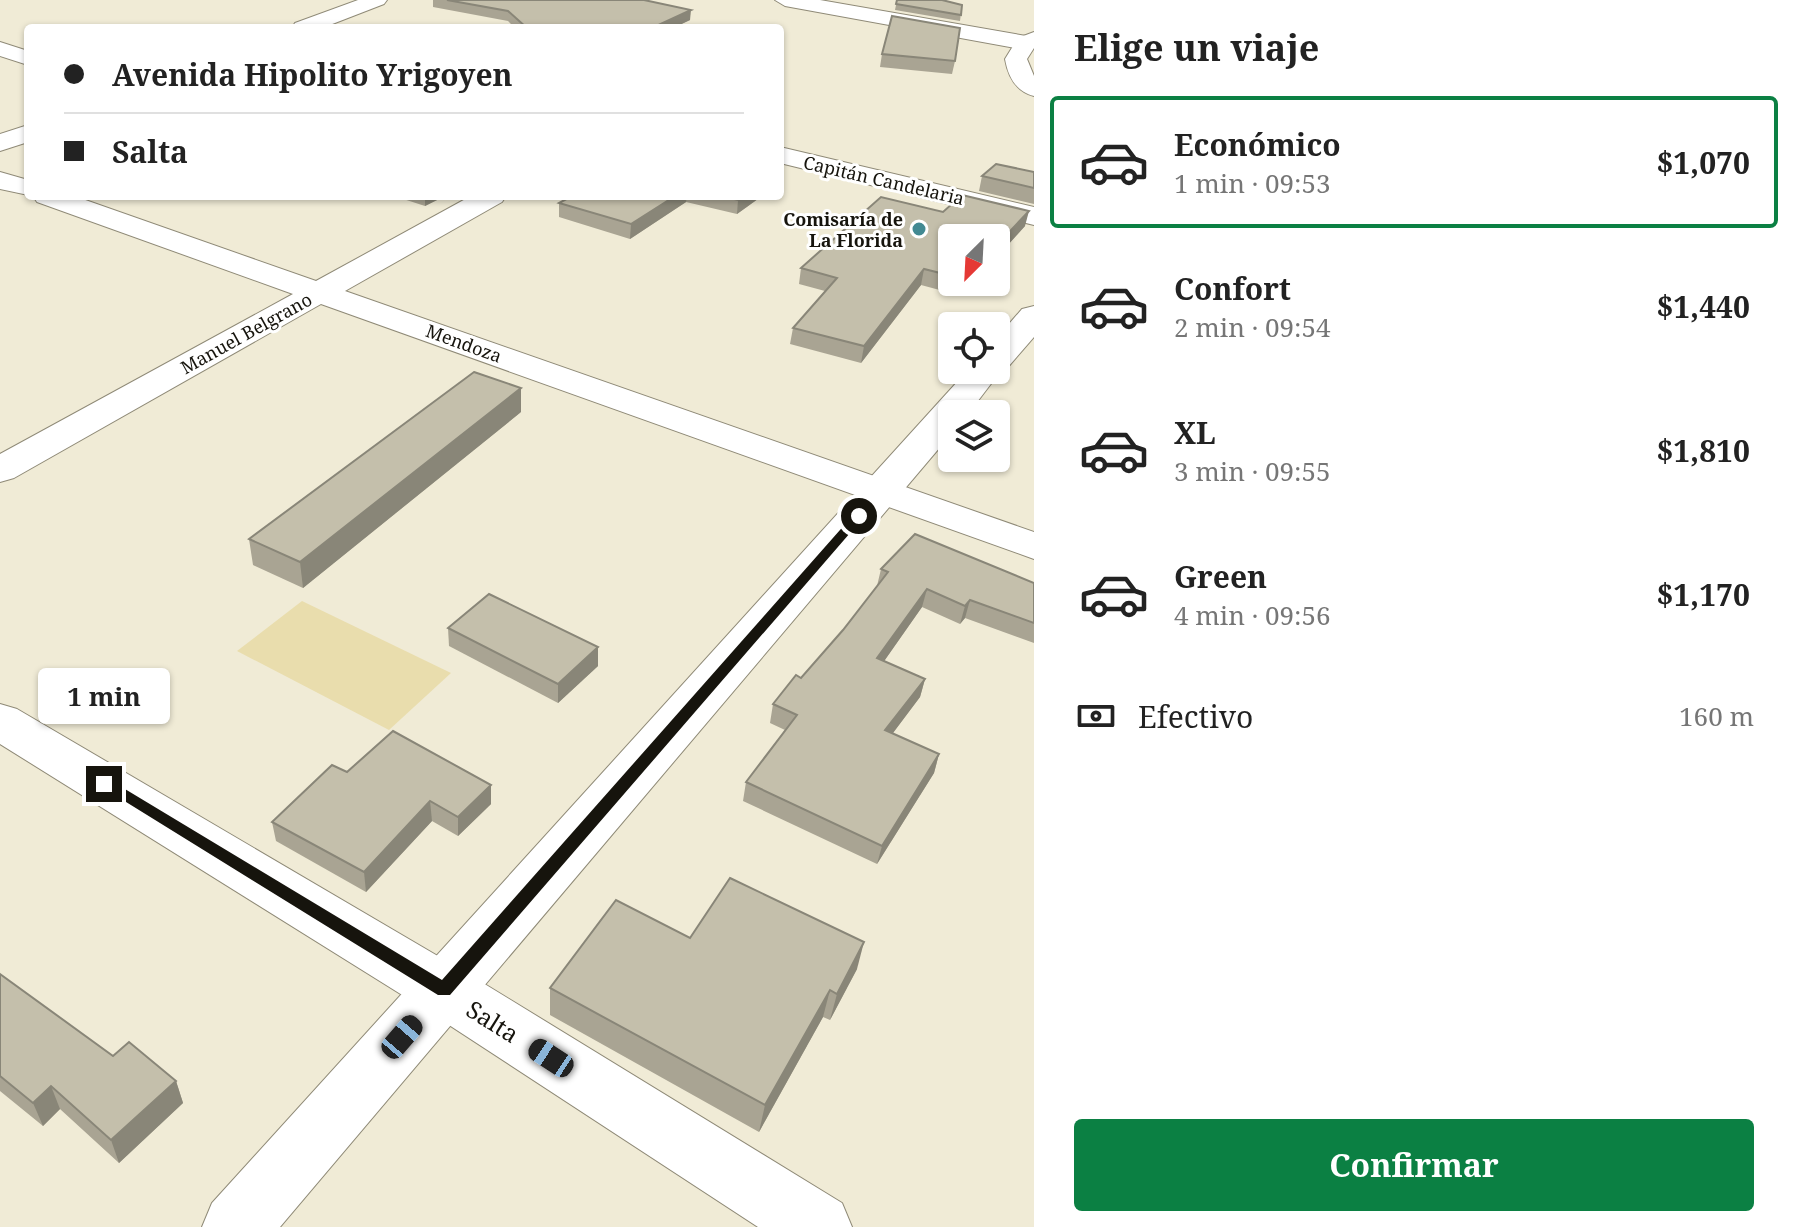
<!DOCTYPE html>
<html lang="es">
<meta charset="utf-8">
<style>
:root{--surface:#fff;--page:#f2f2f2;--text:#222;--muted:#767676;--line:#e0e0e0;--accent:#0b8043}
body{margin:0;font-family:"Noto Serif",serif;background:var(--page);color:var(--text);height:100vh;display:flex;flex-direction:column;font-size:30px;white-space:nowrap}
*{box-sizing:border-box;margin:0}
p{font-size:26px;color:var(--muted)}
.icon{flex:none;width:44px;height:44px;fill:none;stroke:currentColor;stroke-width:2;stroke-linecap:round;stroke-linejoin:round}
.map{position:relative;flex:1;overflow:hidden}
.sheet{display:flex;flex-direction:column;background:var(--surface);width:760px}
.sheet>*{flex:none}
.top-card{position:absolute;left:24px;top:24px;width:760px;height:176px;border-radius:8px;box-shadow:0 2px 6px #0004;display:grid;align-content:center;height:176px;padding:0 40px;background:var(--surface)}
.needle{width:52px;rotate:204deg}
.fabs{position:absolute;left:938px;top:224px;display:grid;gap:16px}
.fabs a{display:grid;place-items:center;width:72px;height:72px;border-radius:8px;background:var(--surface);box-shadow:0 2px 6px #0004;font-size:40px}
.end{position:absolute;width:36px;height:36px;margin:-18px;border:10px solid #16140d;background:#fff;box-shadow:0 0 0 4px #fff}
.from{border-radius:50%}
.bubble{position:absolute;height:56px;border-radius:8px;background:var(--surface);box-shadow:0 2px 6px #0004;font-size:26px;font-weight:700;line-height:56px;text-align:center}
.car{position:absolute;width:24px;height:48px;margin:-24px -12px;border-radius:10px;box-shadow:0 0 6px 2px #0007;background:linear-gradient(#222 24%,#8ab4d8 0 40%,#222 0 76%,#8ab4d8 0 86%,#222 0)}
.top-card b{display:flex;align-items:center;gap:28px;height:76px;font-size:30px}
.top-card b+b{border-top:2px solid var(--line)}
.top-card i{width:20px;height:20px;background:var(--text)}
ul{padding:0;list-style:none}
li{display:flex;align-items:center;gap:24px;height:132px;margin:0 16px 12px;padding:0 24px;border:4px solid transparent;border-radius:8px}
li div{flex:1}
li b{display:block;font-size:30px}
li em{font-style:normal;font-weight:700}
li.current{border-color:var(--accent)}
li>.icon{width:72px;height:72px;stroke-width:1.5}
h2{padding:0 40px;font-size:36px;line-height:96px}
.pay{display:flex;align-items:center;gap:20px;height:88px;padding:0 40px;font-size:30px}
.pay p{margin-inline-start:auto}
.cta{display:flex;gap:16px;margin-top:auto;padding:16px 40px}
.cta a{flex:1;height:92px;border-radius:8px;background:var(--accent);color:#fff;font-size:32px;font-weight:700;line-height:92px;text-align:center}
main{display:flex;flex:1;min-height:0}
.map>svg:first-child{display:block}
</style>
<main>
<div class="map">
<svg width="1034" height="1227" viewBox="0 0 1034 1227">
<rect width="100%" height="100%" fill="#f0ebd6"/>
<path fill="#e9ddad" d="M 302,601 L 451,673 L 389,730 L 237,651 Z"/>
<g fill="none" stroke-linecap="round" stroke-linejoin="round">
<g stroke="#8f8a77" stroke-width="2">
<g id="minor">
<path d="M 358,0 L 387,0 L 384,4 L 322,28 L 292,28 L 295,23 Z"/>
<path d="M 775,0 L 820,0 L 1026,36 L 1034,38 L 1034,47 L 1026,50 L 785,6 Z"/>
<path d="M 0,42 L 28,51 L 28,65 L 0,56 Z"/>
<path d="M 28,125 L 28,142 L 0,151 L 0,134 Z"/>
<path d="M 780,147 L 1034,207 L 1034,225 L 780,163 Z"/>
<path d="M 0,172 L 28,180 L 28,196 L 74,196 L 316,281 L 471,196 L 506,196 L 502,202 L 345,291 L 1034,532 L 1034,559 L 321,304 L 14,478 L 0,482 L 0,454 L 293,294 L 37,202 L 33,196 L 0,189 Z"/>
<path d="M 0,704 L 17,709 L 465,972 L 842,1203 L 852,1227 L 758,1227 L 423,1008 L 0,744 Z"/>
</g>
</g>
<g stroke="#8f8a77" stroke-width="2">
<g id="tertiary">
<path d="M 1034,32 L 1034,48 L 1027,59 L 1034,76 L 1034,96 C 1015,91 1008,76 1005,59 L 1018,38 Z"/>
<path d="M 1034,306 L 1034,337 L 1008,367 L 1003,368 L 968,414 L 952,414 L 952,433 L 280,1227 L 202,1227 L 212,1203 L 968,370 L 996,370 L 996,339 L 1022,309 Z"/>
</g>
</g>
<use href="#minor" fill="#fff" fill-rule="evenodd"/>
<use href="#tertiary" fill="#fff" fill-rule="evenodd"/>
</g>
<g fill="#a9a493">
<path d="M 433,0 L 644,0 L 690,20 L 673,28 L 515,28 L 508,21 L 433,7 Z"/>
<path d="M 897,0 L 962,5 L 960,21 L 895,10 Z"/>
<path d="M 882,54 L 955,61 L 952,74 L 880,67 Z"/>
<path d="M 1034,172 L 1034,204 L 979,191 L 982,176 Z"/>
<path d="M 394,196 L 445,196 L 425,206 Z"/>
<path d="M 572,196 L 762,196 L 737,214 L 686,202 L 630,239 L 559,217 L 559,203 Z"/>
<path d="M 943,212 L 1025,226 L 996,258 L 996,238 L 952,238 L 952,282 L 974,282 L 962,296 L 921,285 L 861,363 L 790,344 L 793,328 L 825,291 L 799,284 L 801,268 Z"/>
<path d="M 521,412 L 303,588 L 253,565 L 249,539 Z"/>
<path d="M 881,569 L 1034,583 L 1034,643 L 965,618 L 960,624 L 922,607 L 884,661 L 925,679 L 920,697 L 892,734 L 939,754 L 934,773 L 877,864 L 743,801 L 746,782 L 785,730 L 770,723 L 773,704 L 801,678 L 843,630 L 877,586 Z"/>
<path d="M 448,628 L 598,666 L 558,703 L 449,646 Z"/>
<path d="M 347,772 L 491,804 L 458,836 L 432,821 L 366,892 L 276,841 L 272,822 Z"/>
<path d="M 857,969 L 830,1020 L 823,1017 L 759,1132 L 550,1015 L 550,988 Z"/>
<path d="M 0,974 L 113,1056 L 176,1081 L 183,1103 L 119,1163 L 60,1109 L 43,1126 L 0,1091 Z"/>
</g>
<g fill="#898678">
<path d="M 691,10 L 690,20 L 673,28 L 652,28 Z"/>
<path d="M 425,196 L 445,196 L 425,206 Z"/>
<path d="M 675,196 L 687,196 L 686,202 L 630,239 L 631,224 Z"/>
<path d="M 744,196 L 762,196 L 737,214 L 738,200 Z"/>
<path d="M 1029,211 L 1025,226 L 996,258 L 996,246 Z"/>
<path d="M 924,269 L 921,285 L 861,363 L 864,346 Z"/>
<path d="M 965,282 L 974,282 L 962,296 Z"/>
<path d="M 521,388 L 521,412 L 303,588 L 300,562 Z"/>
<path d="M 927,589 L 922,607 L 873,677 L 877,658 Z"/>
<path d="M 970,600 L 965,618 L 960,624 L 965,606 Z"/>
<path d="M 598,647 L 598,666 L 558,703 L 558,684 Z"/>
<path d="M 925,679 L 920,697 L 881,749 L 885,730 Z"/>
<path d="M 939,754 L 934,773 L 877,864 L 882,846 Z"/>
<path d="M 491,785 L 491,804 L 458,836 L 458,817 Z"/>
<path d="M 430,801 L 432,821 L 366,892 L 364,872 Z"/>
<path d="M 864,942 L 857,969 L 830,1020 L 837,994 Z"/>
<path d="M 830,990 L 823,1017 L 759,1132 L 765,1105 Z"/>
<path d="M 176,1081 L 183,1103 L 119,1163 L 111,1140 Z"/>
<path d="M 51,1086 L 60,1109 L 43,1126 L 33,1103 Z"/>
</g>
<g fill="#c4bfab" stroke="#898678" stroke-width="2">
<path d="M 447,0 L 644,0 L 691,10 L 652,28 L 527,28 L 508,11 Z"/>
<path d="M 897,0 L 942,0 L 962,5 L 961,15 L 896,4 Z"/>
<path d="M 892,16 L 960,28 L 955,61 L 882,54 Z"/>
<path d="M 996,164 L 1034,172 L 1034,188 L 982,176 Z"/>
<path d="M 962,195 L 1029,211 L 996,246 L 996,238 L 952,238 L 952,276 L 924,269 L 864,346 L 793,328 L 837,278 L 801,268 L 881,197 L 943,212 Z"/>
<path d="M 572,196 L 675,196 L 631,224 L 559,203 Z"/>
<path d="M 722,196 L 744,196 L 738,200 Z"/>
<path d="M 474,372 L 521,388 L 300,562 L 249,539 Z"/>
<path d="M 915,534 L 1034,583 L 1034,623 L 970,600 L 965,606 L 927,589 L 877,658 L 925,679 L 885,730 L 939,754 L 882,846 L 746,782 L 797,715 L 773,704 L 796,675 L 801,678 L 843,630 L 888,572 L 881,569 Z"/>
<path d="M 489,594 L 598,647 L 558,684 L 448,628 Z"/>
<path d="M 393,731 L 491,785 L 458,817 L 430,801 L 364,872 L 272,822 L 332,765 L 347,772 Z"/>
<path d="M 730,878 L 864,942 L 837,994 L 830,990 L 765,1105 L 550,988 L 616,900 L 690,938 Z"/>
<path d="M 0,974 L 113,1056 L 129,1042 L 176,1081 L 111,1140 L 51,1086 L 33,1103 L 0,1076 Z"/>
</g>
<path fill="#16140d" d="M 859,512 L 863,513 L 863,518 L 450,995 L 438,995 L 97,784 L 104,778 L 110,780 L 442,980 L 855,513 Z"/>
<circle fill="#428992" stroke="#fff" stroke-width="3" cx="919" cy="229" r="8"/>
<g text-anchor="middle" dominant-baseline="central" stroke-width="6" stroke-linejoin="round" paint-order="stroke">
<g font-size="18" fill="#16140d" stroke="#fff">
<text transform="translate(884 180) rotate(13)">Capitán Candelaria</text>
<text transform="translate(246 333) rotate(-29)">Manuel Belgrano</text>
<text transform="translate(464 343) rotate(20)">Mendoza</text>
</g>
<g font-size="18" font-weight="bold" fill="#16140d" stroke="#fff" text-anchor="end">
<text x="903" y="219">Comisaría de<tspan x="903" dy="21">La Florida</tspan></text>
</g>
<g font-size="24" fill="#16140d" stroke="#fff">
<text transform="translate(493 1021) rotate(32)">Salta</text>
</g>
</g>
</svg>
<div class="fabs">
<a><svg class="needle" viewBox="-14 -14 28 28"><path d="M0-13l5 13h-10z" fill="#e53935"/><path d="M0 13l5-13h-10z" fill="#767676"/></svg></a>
<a><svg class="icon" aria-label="locate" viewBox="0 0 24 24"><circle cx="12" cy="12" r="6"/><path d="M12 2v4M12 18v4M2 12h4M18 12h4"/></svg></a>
<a><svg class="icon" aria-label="layers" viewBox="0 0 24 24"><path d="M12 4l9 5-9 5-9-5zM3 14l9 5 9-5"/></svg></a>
</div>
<i class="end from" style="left:859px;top:516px"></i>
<i class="end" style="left:104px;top:784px"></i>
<div class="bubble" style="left:38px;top:668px;width:132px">1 min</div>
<i class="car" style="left:402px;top:1037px;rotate:41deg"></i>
<i class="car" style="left:551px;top:1058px;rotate:303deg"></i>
<div class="top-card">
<b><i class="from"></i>Avenida Hipolito Yrigoyen</b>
<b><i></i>Salta</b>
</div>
</div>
<section class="sheet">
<h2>Elige un viaje</h2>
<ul>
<li class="current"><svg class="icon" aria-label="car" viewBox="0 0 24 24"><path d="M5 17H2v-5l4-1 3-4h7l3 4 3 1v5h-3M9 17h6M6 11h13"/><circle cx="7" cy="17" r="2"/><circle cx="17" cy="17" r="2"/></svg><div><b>Económico</b><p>1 min · 09:53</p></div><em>$1,070</em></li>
<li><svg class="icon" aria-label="car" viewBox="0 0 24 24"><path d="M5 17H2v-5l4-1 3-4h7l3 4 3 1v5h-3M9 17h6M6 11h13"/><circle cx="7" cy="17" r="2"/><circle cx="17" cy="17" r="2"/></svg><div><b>Confort</b><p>2 min · 09:54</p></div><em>$1,440</em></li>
<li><svg class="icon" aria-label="car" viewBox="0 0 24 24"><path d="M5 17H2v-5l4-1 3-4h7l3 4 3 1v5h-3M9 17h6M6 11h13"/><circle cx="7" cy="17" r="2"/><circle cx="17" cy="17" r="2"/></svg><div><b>XL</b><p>3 min · 09:55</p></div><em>$1,810</em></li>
<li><svg class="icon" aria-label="car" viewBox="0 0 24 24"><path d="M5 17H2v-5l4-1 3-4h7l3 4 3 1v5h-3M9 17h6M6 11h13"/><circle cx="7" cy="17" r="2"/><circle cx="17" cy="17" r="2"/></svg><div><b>Green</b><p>4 min · 09:56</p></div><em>$1,170</em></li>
</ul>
<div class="pay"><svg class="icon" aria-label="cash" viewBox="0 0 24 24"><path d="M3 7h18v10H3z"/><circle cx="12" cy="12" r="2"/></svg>Efectivo<p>160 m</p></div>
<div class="cta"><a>Confirmar</a></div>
</section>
</main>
